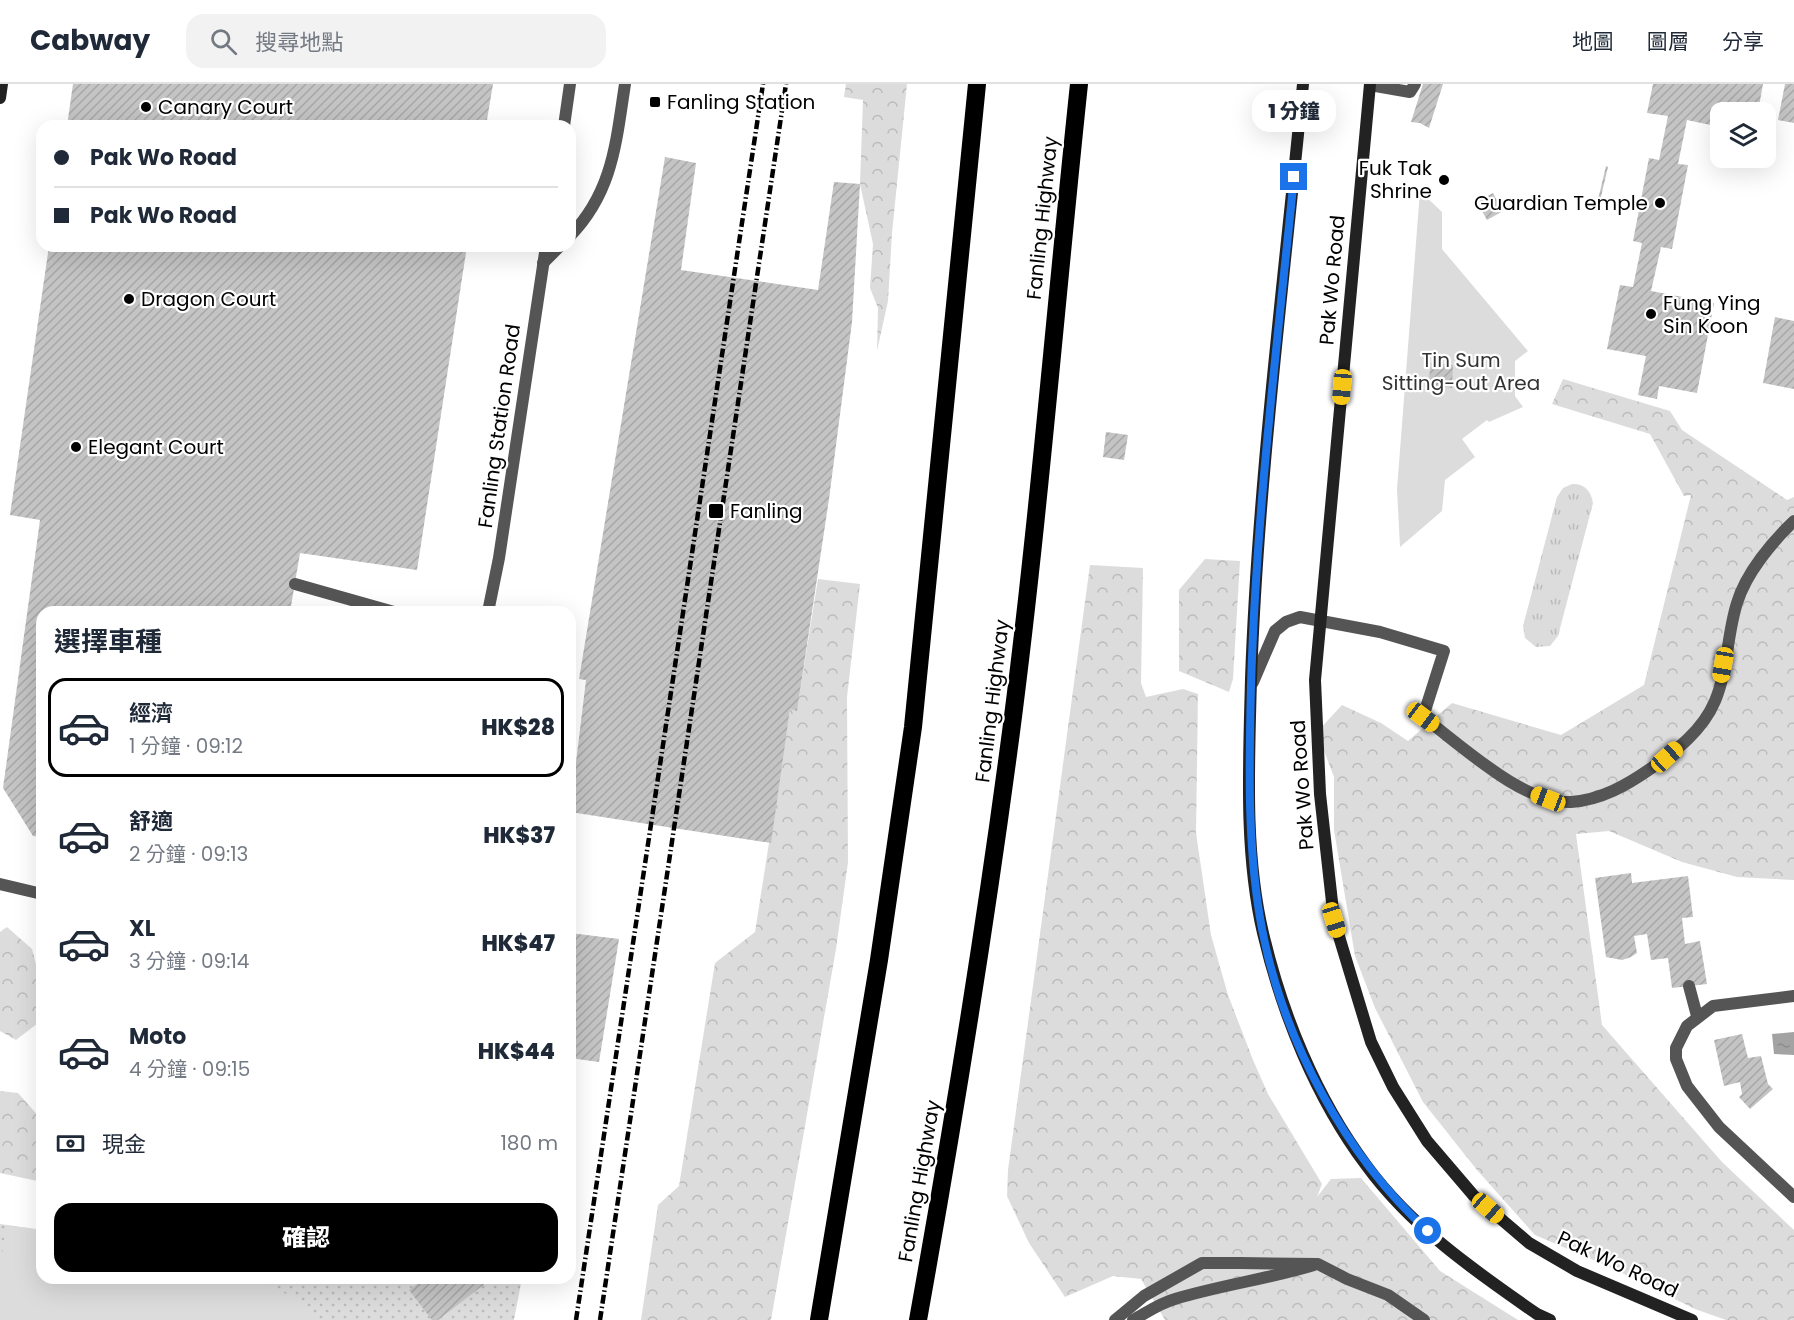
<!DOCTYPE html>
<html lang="zh-TW">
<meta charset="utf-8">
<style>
:root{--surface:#fff;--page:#f2f2f3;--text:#1f2937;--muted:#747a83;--line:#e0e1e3;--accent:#000}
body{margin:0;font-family:Poppins,"Noto Sans TC",sans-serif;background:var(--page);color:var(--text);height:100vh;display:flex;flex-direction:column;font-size:22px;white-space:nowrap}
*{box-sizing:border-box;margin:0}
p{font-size:20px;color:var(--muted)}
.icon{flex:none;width:33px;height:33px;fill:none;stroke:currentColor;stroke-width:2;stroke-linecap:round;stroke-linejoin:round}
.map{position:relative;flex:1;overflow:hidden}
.drawer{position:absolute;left:36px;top:522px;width:540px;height:678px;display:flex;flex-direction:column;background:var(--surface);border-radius:18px;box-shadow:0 6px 24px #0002}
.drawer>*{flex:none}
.banner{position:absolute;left:36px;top:36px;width:540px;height:132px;border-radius:18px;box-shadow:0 6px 24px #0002;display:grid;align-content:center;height:132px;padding:0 18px;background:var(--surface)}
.fabs{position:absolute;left:1710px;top:18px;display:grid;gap:12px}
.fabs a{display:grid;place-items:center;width:66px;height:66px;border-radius:12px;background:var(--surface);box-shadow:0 6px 24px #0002;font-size:30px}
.end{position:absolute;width:27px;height:27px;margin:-14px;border:8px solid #1a73e8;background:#fff;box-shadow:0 0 0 3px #fff}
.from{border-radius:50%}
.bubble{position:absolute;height:42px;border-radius:18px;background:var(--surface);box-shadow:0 6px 24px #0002;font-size:20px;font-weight:800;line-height:42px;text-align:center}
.car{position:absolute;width:18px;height:36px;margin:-18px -9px;border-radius:8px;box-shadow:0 0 4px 2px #0007;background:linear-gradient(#f5c518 24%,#345 0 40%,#f5c518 0 76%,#345 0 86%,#f5c518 0)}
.banner b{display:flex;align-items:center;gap:21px;height:57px;font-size:22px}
.banner b+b{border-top:2px solid var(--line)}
.banner i{width:15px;height:15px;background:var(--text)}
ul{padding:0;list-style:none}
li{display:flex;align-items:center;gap:18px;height:99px;margin:0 12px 9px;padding:0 6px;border:3px solid transparent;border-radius:18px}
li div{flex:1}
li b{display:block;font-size:22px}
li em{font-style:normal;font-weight:800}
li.current{border-color:var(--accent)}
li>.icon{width:54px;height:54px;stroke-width:1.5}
h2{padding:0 18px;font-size:27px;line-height:72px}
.pay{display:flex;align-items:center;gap:15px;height:66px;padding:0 18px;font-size:22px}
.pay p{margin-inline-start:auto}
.action{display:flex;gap:12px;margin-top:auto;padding:12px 18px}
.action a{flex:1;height:69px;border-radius:18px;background:var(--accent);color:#fff;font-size:24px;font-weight:800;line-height:69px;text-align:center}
header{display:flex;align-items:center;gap:36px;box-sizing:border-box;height:84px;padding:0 30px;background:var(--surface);border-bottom:2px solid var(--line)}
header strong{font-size:28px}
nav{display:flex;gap:33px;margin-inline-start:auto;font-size:21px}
.search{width:420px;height:54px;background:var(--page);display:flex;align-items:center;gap:15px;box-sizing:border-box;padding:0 21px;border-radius:18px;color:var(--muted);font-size:22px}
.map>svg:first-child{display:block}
</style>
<header>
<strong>Cabway</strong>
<div class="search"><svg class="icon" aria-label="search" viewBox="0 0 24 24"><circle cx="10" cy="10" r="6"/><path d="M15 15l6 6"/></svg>搜尋地點</div>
<nav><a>地圖</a><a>圖層</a><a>分享</a></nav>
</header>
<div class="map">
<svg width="1794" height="1236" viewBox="0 0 1794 1236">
<defs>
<pattern id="grass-tufts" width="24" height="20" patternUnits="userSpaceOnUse" patternTransform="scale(1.5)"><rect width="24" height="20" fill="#dcdcdc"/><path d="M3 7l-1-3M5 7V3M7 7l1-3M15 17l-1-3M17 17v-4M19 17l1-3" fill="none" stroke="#bbb"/></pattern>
<pattern id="forest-crowns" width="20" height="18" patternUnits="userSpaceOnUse" patternTransform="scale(1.5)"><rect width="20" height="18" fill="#dcdcdc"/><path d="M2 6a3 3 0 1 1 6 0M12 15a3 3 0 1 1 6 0" fill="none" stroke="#bbb"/></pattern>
<pattern id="park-dots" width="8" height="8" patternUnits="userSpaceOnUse" patternTransform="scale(1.5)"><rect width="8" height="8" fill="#dcdcdc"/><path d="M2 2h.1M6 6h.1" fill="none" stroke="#bbb" stroke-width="1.8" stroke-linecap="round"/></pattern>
<pattern id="water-ripples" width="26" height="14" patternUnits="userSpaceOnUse" patternTransform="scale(1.5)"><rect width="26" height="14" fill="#a3a3a3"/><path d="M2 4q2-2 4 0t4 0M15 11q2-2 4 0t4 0" fill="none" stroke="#8b8b8b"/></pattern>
<pattern id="building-hatch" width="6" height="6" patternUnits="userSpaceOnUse" patternTransform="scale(1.5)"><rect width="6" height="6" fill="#c4c4c4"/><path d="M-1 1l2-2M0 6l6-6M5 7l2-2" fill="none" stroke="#a7a7a7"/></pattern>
</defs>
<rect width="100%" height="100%" fill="#fff"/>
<path fill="url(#grass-tufts)" d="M 1572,400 C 1584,399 1591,407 1593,419 L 1558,552 L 1550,562 L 1536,563 L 1525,554 L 1523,542 L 1557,413 L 1563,404 Z"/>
<g fill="url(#forest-crowns)">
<path d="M 846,0 L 907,0 L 892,149 L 888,217 L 877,267 L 878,224 L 870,204 L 873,160 L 860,100 L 863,16 L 844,13 Z"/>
<path d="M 1563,295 L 1670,327 L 1682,346 L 1787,416 L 1794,413 L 1794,796 L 1737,793 L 1682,778 L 1609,747 L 1576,750 L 1602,941 L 1722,1078 L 1794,1146 L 1794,1236 L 1726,1236 L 1695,1225 L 1610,1183 L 1535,1151 L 1477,1086 L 1423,1018 L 1375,924 L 1355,872 L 1334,746 L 1334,693 L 1317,648 L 1342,621 L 1381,639 L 1408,657 L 1452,619 L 1561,651 L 1644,601 L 1691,411 L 1684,412 L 1650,350 L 1552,320 Z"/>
<path d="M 1205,475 L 1240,477 L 1233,595 L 1229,608 L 1179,587 L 1179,506 Z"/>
<path d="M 1090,481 L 1143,484 L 1141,599 L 1146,613 L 1183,605 L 1198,610 L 1196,749 L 1211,851 L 1228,911 L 1253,976 L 1268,1010 L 1322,1100 L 1317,1113 L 1331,1095 L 1361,1094 L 1440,1187 L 1518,1236 L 1165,1236 L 1141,1195 L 1113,1192 L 1065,1213 L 1029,1159 L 1007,1112 L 1008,1086 Z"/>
<path d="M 818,495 L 860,500 L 847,613 L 848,778 L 836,865 L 771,1236 L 641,1236 L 658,1121 L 679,1102 L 715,879 L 755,848 L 790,625 L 797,626 Z"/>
<path d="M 7,843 L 32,865 L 42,903 L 42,936 L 16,956 L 0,947 L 0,848 Z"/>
<path d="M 0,1007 L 18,1009 L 42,1036 L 42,1098 L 0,1089 Z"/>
</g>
<path fill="url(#park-dots)" d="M 0,1140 L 42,1146 L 42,1194 L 522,1194 L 514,1236 L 0,1236 Z"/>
<g fill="#dcdcdc">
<path d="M 1420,107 L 1442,128 L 1442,165 L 1528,267 L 1515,277 L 1515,312 L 1523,323 L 1489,338 L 1487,336 L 1462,355 L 1475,373 L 1445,396 L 1442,427 L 1400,463 L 1397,405 Z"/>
<path d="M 6,1141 L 42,1146 L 42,1194 L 262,1194 L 269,1203 L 299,1215 L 319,1236 L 0,1236 L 0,1185 Z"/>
</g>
<path fill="url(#water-ripples)" d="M 1794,948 L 1794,971 L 1774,970 L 1772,950 Z"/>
<g fill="url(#building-hatch)">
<path d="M 73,0 L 493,0 L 486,42 L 67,42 Z"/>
<path d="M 1423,0 L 1443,0 L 1429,44 L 1420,39 L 1411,38 Z"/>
<path d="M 1653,0 L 1763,0 L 1758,28 L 1720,28 L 1720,43 L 1687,36 L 1678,80 L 1688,81 L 1672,165 L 1661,163 L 1651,207 L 1714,219 L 1697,309 L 1659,302 L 1657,315 L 1638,311 L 1646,272 L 1607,265 L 1620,201 L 1633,203 L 1642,159 L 1633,157 L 1649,74 L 1659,76 L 1668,32 L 1647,29 Z"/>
<path d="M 1785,0 L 1794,0 L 1794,39 L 1778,36 Z"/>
<path d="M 665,73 L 696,79 L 681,186 L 818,206 L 834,98 L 860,100 L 852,238 L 829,415 L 797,627 L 790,625 L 771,759 L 570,728 L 586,596 L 579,595 Z"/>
<path d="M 1606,82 L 1608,83 L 1599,121 L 1597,120 Z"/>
<path d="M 1493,109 L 1503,127 L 1487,136 L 1477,118 Z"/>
<path d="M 49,162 L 467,162 L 417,486 L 300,469 L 290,528 L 42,528 L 42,753 L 33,752 L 3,704 L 40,436 L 10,431 Z"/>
<path d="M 1775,233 L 1794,237 L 1794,305 L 1763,299 Z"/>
<path d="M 1431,279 L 1453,281 L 1452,304 L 1428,301 Z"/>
<path d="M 1106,348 L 1128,351 L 1124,376 L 1103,373 Z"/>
<path d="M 1631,789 L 1632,799 L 1688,792 L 1693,833 L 1682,834 L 1685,860 L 1700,857 L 1707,900 L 1672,904 L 1668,874 L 1651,876 L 1647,850 L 1634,852 L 1637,869 L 1631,873 L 1622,876 L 1606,873 L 1595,794 Z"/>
<path d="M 570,849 L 619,855 L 599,978 L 570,974 Z"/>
<path d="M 1742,950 L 1748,974 L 1761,972 L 1768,1000 L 1773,1005 L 1750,1025 L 1739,1013 L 1742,1010 L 1740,998 L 1724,1002 L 1714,956 Z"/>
<path d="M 425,1194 L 483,1194 L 486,1199 L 438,1236 L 432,1236 L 409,1206 Z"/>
</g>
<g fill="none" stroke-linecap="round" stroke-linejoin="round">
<g stroke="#555" stroke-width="12">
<path d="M 1370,1 L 1410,8 L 1415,0"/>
<path d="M 570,152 C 613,108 616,58 625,0"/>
<path d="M 543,179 L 560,162"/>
<path d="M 295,500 L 394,528"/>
<path d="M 1253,598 L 1275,547 L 1286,538 L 1300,533 L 1380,548 L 1444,567 L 1423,633 C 1460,660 1524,721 1571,718 C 1601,716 1627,701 1650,685 C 1676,667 1703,646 1715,617 C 1728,586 1727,550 1737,519 C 1746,489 1772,458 1794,437"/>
<path d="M 1689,902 L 1697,932"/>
<path d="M 1794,912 L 1713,922 L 1687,942 L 1676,964 L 1676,975 L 1687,1002 L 1719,1043 L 1794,1113"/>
<path d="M 1133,1236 C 1146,1229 1160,1219 1175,1215 C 1221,1201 1268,1195 1314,1181"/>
</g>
<g stroke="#555" stroke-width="12">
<path d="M 564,42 L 570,0"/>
<path d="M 488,528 L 499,474 L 546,162"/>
<path d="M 0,800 L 42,810"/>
<path d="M 1115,1236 L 1144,1212 L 1202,1179 L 1240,1179 L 1318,1180 L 1347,1195 L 1388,1211 L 1424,1236"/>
</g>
<g stroke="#222" stroke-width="12">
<path d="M 1303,0 C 1284,198 1258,396 1251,595 C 1249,678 1244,768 1263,849 C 1282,930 1316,1014 1366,1081 C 1411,1143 1475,1187 1537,1230 L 1550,1236"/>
<path d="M 1370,0 L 1315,596 L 1320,710 L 1334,836 L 1371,958 L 1393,1003 L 1427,1057 L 1474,1112 L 1529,1159 L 1577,1187 L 1692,1236"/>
<path d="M 0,14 L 2,0"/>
</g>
<g stroke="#000" stroke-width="18">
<path d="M 819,1236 L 879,876 L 913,643 L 977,0"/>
<path d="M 918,1236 C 953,1041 985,845 1011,648 C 1039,433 1056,216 1079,0"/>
</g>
<g stroke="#000" stroke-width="4.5" stroke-dasharray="9 3 1.5 3" stroke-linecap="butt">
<path d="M 576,1236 L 763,0"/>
<path d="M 600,1236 L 786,0"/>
</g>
</g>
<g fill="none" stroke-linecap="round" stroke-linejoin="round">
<path stroke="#1a73e8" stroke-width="8" d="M 1294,93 C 1277,262 1256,432 1251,602 C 1249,682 1247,766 1262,845 C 1283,955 1345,1072 1428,1147"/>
</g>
<g fill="#000" stroke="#fff" stroke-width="2">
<rect x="649" y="12" width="12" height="12" rx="3"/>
<circle cx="146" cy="23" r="6"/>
<circle cx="1444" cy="96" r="6"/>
<circle cx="1660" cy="119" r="6"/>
<circle cx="129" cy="215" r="6"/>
<circle cx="1651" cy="230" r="6"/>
<circle cx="76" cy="363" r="6"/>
<rect x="708" y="419" width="16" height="16" rx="3"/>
</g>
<g text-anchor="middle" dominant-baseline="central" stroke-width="4.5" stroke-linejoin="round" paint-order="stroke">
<g font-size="20" fill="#000" stroke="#fff" text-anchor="start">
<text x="667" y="18">Fanling Station</text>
<text x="158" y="23">Canary Court</text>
<text x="1432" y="84" text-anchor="end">Fuk Tak<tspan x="1432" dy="23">Shrine</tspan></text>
<text x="1648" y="119" text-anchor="end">Guardian Temple</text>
<text x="141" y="215">Dragon Court</text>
<text x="1663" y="219">Fung Ying<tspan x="1663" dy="23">Sin Koon</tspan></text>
<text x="88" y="363">Elegant Court</text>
<text x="730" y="427">Fanling</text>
</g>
<g font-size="20" fill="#000" stroke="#fff">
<text transform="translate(1042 134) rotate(-84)">Fanling Highway</text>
<text transform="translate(1332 196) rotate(-85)">Pak Wo Road</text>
<text transform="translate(499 342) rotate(-82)">Fanling Station Road</text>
<text transform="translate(992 617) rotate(-83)">Fanling Highway</text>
<text transform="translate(1302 701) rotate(-94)">Pak Wo Road</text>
<text transform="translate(919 1097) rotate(-80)">Fanling Highway</text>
<text transform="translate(1618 1180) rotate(25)">Pak Wo Road</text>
</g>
<g font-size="20" fill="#333" stroke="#fff">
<text x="1461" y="276">Tin Sum<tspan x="1461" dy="23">Sitting-out Area</tspan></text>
</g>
</g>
</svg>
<div class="fabs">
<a><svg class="icon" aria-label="layers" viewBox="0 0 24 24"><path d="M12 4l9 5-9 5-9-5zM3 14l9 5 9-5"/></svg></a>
</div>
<i class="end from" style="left:1428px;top:1147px"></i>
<i class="end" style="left:1294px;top:93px"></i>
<div class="bubble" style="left:1252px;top:6px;width:84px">1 分鐘</div>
<i class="car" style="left:1342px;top:303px;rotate:185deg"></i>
<i class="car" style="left:1723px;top:581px;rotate:190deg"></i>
<i class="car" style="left:1423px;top:633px;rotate:127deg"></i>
<i class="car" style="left:1667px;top:673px;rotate:48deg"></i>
<i class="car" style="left:1548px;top:715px;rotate:291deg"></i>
<i class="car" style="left:1334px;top:836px;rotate:163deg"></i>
<i class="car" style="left:1488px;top:1124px;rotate:131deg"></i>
<div class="banner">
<b><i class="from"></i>Pak Wo Road</b>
<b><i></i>Pak Wo Road</b>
</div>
<section class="drawer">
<h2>選擇車種</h2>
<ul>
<li class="current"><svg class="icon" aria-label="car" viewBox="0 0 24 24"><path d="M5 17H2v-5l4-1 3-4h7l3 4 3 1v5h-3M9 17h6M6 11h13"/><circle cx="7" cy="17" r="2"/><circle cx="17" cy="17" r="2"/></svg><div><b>經濟</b><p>1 分鐘 · 09:12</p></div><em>HK$28</em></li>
<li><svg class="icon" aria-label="car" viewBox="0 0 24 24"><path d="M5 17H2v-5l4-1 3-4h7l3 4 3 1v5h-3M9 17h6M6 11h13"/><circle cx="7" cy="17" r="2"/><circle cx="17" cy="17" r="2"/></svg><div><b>舒適</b><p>2 分鐘 · 09:13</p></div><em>HK$37</em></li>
<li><svg class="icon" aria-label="car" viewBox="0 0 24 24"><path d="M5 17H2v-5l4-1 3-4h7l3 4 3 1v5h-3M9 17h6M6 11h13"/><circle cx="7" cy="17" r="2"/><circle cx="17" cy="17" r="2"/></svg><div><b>XL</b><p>3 分鐘 · 09:14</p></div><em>HK$47</em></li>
<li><svg class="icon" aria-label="car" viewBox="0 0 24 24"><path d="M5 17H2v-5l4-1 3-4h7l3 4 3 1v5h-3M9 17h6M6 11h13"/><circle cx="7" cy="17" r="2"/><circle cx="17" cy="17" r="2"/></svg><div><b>Moto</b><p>4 分鐘 · 09:15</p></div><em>HK$44</em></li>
</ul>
<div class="pay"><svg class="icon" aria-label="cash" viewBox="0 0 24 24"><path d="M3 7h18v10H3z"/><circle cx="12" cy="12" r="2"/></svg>現金<p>180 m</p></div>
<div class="action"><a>確認</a></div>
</section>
</div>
